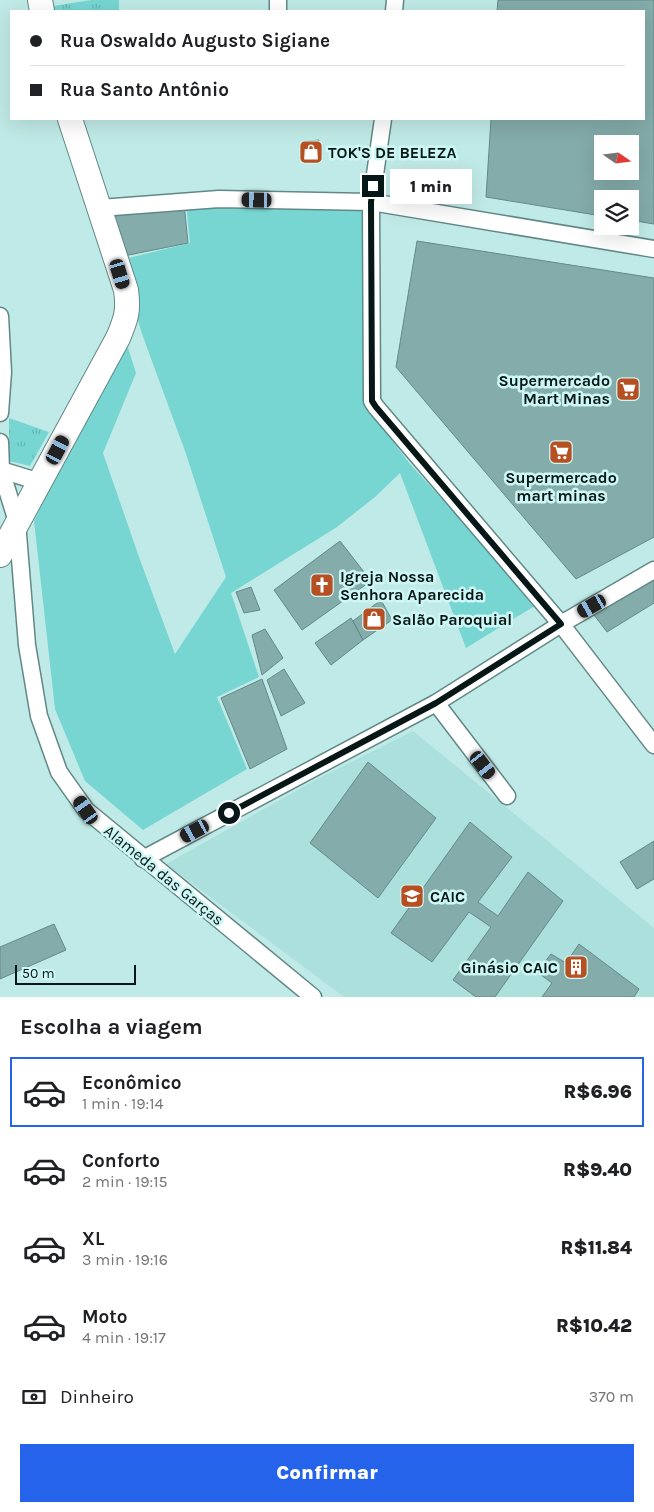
<!DOCTYPE html>
<html lang="pt">
<meta charset="utf-8">
<style>
:root{--surface:#fff;--page:#f2f2f2;--text:#202124;--muted:#757577;--line:#e0e0e0;--accent:#2563eb}
body{margin:0;font-family:Karla,sans-serif;background:var(--page);color:var(--text);height:100vh;display:flex;flex-direction:column;font-size:19px;white-space:nowrap}
*{box-sizing:border-box;margin:0}
p{font-size:16px;color:var(--muted)}
.icon{flex:none;width:28px;height:28px;fill:none;stroke:currentColor;stroke-width:2;stroke-linecap:round;stroke-linejoin:round}
.map{position:relative;height:997px;overflow:hidden}
.panel{display:flex;flex-direction:column;background:var(--surface);flex:1}
.panel>*{flex:none}
.top-card{position:absolute;left:10px;top:10px;width:635px;height:110px;border-radius:0px;box-shadow:0 5px 20px #0002;display:grid;align-content:center;height:110px;padding:0 20px;background:var(--surface)}
.needle{width:32px;rotate:104deg}
.buttons{position:absolute;left:594px;top:135px;display:grid;gap:10px}
.buttons a{display:grid;place-items:center;width:45px;height:45px;border-radius:0px;background:var(--surface);box-shadow:0 5px 20px #0002;font-size:25px}
.scale{position:absolute;left:15px;bottom:12px;width:121px;box-sizing:border-box;padding-left:5px;border:2px solid #071616;border-top:0;font-size:14px;line-height:18px;white-space:nowrap;color:#071616;-webkit-text-stroke:4px #cdf7f5;paint-order:stroke}
.end{position:absolute;width:22px;height:22px;margin:-11px;border:6px solid #071616;background:#fff;box-shadow:0 0 0 2px #fff}
.from{border-radius:50%}
.bubble{position:absolute;height:35px;border-radius:0px;background:var(--surface);box-shadow:0 5px 20px #0002;font-size:16px;font-weight:800;line-height:35px;text-align:center}
.car{position:absolute;width:15px;height:30px;margin:-15px -8px;border-radius:6px;box-shadow:0 0 4px 1px #0007;background:linear-gradient(#222 24%,#8ab4d8 0 40%,#222 0 76%,#8ab4d8 0 86%,#222 0)}
.top-card b{display:flex;align-items:center;gap:18px;height:48px;font-size:19px}
.top-card b+b{border-top:1px solid var(--line)}
.top-card i{width:12px;height:12px;background:var(--text)}
ul{padding:0;list-style:none}
li{display:flex;align-items:center;gap:15px;height:70px;margin:0 10px 8px;padding:0 10px;border:2px solid transparent;border-radius:0px}
li div{flex:1}
li b{display:block;font-size:19px}
li em{font-style:normal;font-weight:800}
li.active{border-color:var(--accent)}
li>.icon{width:45px;height:45px;stroke-width:1.5}
h2{padding:0 20px;font-size:22px;line-height:60px}
.pay{display:flex;align-items:center;gap:12px;height:55px;padding:0 20px;font-size:19px}
.pay p{margin-inline-start:auto}
.button{display:flex;gap:10px;margin-top:auto;padding:10px 20px}
.button a{flex:1;height:58px;border-radius:0px;background:var(--accent);color:#fff;font-size:20px;font-weight:800;line-height:58px;text-align:center}
.map>svg:first-child{display:block}
</style>
<div class="map">
<svg width="654" height="997" viewBox="0 0 654 997">
<defs>
<pattern id="park-tufts" width="24" height="20" patternUnits="userSpaceOnUse" patternTransform="scale(1.25)"><rect width="24" height="20" fill="#77d6d2"/><path d="M3 7l-1-3M5 7V3M7 7l1-3M15 17l-1-3M17 17v-4M19 17l1-3" fill="none" stroke="#65b7b4"/></pattern>
</defs>
<rect width="100%" height="100%" fill="#c0eae7"/>
<path fill="#ace0dd" d="M 413,731 L 654,928 L 654,997 L 344,997 L 166,864 L 319,778 Z"/>
<path fill="#77d6d2" d="M 186,204 L 369,206 L 367,407 L 410,464 L 538,604 L 466,648 L 400,473 L 375,497 L 337,527 L 231,593 L 259,677 L 217,697 L 247,769 L 143,830 L 85,781 L 55,709 L 34,521 L 124,335 L 136,373 L 103,453 L 139,557 L 175,654 L 226,577 L 185,451 L 142,334 L 120,260 L 190,243 Z"/>
<g fill="url(#park-tufts)">
<path d="M 91,0 L 119,0 L 119,11 L 48,11 L 47,7 Z"/>
<path d="M 9,418 L 49,432 L 30,466 L 9,461 Z"/>
</g>
<g fill="#84acaa" stroke="#638a88" fill-rule="evenodd">
<path d="M 498,0 L 654,0 L 654,224 L 630,220 L 630,199 L 602,199 L 602,216 L 486,197 L 491,119 L 644,119 L 644,11 L 497,11 ZM 602,144 L 630,144 L 630,171 L 602,171 Z"/>
<path d="M 319,140 L 317,160 L 307,160 L 307,141 Z"/>
<path d="M 184,203 L 188,243 L 119,257 L 107,214 Z"/>
<path d="M 417,241 L 654,278 L 654,537 L 576,579 L 396,367 Z"/>
<path d="M 340,541 L 371,581 L 302,630 L 274,590 Z"/>
<path d="M 654,575 L 654,603 L 607,632 L 591,611 Z"/>
<path d="M 251,587 L 260,610 L 244,613 L 236,592 Z"/>
<path d="M 381,600 L 392,620 L 363,640 L 353,621 Z"/>
<path d="M 351,618 L 363,640 L 331,665 L 315,643 Z"/>
<path d="M 265,629 L 283,658 L 262,675 L 252,635 Z"/>
<path d="M 284,669 L 305,703 L 281,716 L 267,680 Z"/>
<path d="M 262,679 L 287,749 L 250,769 L 221,698 Z"/>
<path d="M 368,762 L 436,818 L 378,898 L 310,843 Z"/>
<path d="M 470,822 L 512,857 L 478,902 L 498,916 L 528,872 L 563,901 L 495,997 L 476,997 L 453,980 L 491,927 L 469,912 L 432,962 L 391,933 Z"/>
<path d="M 654,841 L 654,879 L 637,889 L 620,862 Z"/>
<path d="M 54,924 L 66,950 L 0,979 L 0,947 Z"/>
<path d="M 579,944 L 639,989 L 634,997 L 542,997 L 552,983 L 537,972 L 551,954 L 566,963 Z"/>
</g>
<g fill="none" stroke-linecap="round" stroke-linejoin="round">
<g stroke="#618886" stroke-width="19">
<g id="street">
<path d="M 278,11 L 278,0"/>
<path d="M 394,11 L 395,0"/>
<path d="M 383,119 L 371,202 L 372,401 L 376,407 L 561,624 L 654,745"/>
<path d="M 100,208 L 219,199 L 371,202 L 654,249"/>
<path d="M 0,316 L 3,372 L 0,413"/>
<path d="M 0,442 L 1,470 L 17,522 L 27,645 L 39,716 L 59,772 L 86,810 L 313,997"/>
<path d="M 1,470 L 40,482"/>
<path d="M 436,703 L 507,796"/>
<path d="M 143,859 L 436,703 L 561,624 L 654,570"/>
</g>
</g>
<g stroke="#618886" stroke-width="26">
<g id="secondary">
<path d="M 40,0 L 42,11"/>
<path d="M 0,555 L 118,338 C 126,319 129,311 126,290 L 70,119"/>
</g>
</g>
<use href="#street" stroke="#fff" stroke-width="16"/>
<use href="#secondary" stroke="#fff" stroke-width="24"/>
</g>
<g fill="none" stroke-linecap="round" stroke-linejoin="round">
<path stroke="#071616" stroke-width="6" d="M 229,813 L 436,703 L 561,624 L 376,407 L 372,401 L 371,202 L 373,186"/>
</g>
<defs>
<g id="shop-square" transform="scale(1.25)"><rect x="-9" y="-9" width="18" height="18" rx="4" fill="#b65023" stroke="#cdf7f5"/><path d="M-5-2.5h2.3a2.7 3.5 0 0 1 5.4 0H5L5.5 6h-11ZM-1.5-2.5h3a1.5 2.3 0 0 0-3 0Z" fill="#fff"/></g>
<g id="supermarket-square" transform="scale(1.25)"><rect x="-9" y="-9" width="18" height="18" rx="4" fill="#b65023" stroke="#cdf7f5"/><path d="M-6-5.5h2.5l.6 2H6L4.5 2H-2.5L-4.4-4H-6ZM-1.5 3.2a1.3 1.3 0 1 0 .1 0ZM3 3.2a1.3 1.3 0 1 0 .1 0Z" fill="#fff"/></g>
<g id="church-square" transform="scale(1.25)"><rect x="-9" y="-9" width="18" height="18" rx="4" fill="#b65023" stroke="#cdf7f5"/><path d="M-1.2-6h2.4v3.5h3.3v2.4h-3.3V6h-2.4V-.1h-3.3v-2.4h3.3Z" fill="#fff"/></g>
<g id="university-square" transform="scale(1.25)"><rect x="-9" y="-9" width="18" height="18" rx="4" fill="#b65023" stroke="#cdf7f5"/><path d="M0-5L7-2L0 1L-7-2ZM-4 1L0 2.5L4 1V4Q0 6-4 4Z" fill="#fff"/></g>
<g id="building-square" transform="scale(1.25)"><rect x="-9" y="-9" width="18" height="18" rx="4" fill="#b65023" stroke="#cdf7f5"/><path d="M-4-6H4V6H1V3H-1V6H-4ZM-2.5-4.3h1.7v1.8h-1.7ZM.8-4.3h1.7v1.8H.8ZM-2.5-1h1.7V.8h-1.7ZM.8-1h1.7V.8H.8Z" fill="#fff"/></g>
</defs>
<g fill-rule="evenodd">
<use href="#shop-square" x="311" y="152"/>
<use href="#supermarket-square" x="628" y="389"/>
<use href="#supermarket-square" x="561" y="452"/>
<use href="#church-square" x="322" y="585"/>
<use href="#shop-square" x="374" y="619"/>
<use href="#university-square" x="412" y="896"/>
<use href="#building-square" x="576" y="967"/>
</g>
<g text-anchor="middle" dominant-baseline="central" stroke-width="5" stroke-linejoin="round" paint-order="stroke">
<g font-size="16" font-weight="bold" fill="#071616" stroke="#cdf7f5" text-anchor="start">
<text x="328" y="152">TOK'S DE BELEZA</text>
<text x="610" y="380" text-anchor="end">Supermercado<tspan x="610" dy="18">Mart Minas</tspan></text>
<text x="561" y="477" text-anchor="middle">Supermercado<tspan x="561" dy="18">mart minas</tspan></text>
<text x="340" y="576">Igreja Nossa<tspan x="340" dy="18">Senhora Aparecida</tspan></text>
<text x="392" y="619">Salão Paroquial</text>
<text x="430" y="896">CAIC</text>
<text x="558" y="967" text-anchor="end">Ginásio CAIC</text>
</g>
<g font-size="16" fill="#071616" stroke="#cdf7f5">
<text transform="translate(164 875) rotate(39)">Alameda das Garças</text>
</g>
</g>
</svg>
<div class="buttons">
<a><svg class="needle" viewBox="-14 -14 28 28"><path d="M0-13l5 13h-10z" fill="#e53935"/><path d="M0 13l5-13h-10z" fill="#757577"/></svg></a>
<a><svg class="icon" aria-label="layers" viewBox="0 0 24 24"><path d="M12 4l9 5-9 5-9-5zM3 14l9 5 9-5"/></svg></a>
</div>
<div class="scale">50 m</div>
<i class="end from" style="left:229px;top:813px"></i>
<i class="end" style="left:373px;top:186px"></i>
<div class="bubble" style="left:390px;top:169px;width:82px">1 min</div>
<i class="car" style="left:257px;top:200px;rotate:271deg"></i>
<i class="car" style="left:120px;top:274px;rotate:163deg"></i>
<i class="car" style="left:58px;top:450px;rotate:28deg"></i>
<i class="car" style="left:592px;top:606px;rotate:240deg"></i>
<i class="car" style="left:483px;top:765px;rotate:143deg"></i>
<i class="car" style="left:86px;top:810px;rotate:325deg"></i>
<i class="car" style="left:195px;top:831px;rotate:242deg"></i>
<div class="top-card">
<b><i class="from"></i>Rua Oswaldo Augusto Sigiane</b>
<b><i></i>Rua Santo Antônio</b>
</div>
</div>
<section class="panel">
<h2>Escolha a viagem</h2>
<ul>
<li class="active"><svg class="icon" aria-label="car" viewBox="0 0 24 24"><path d="M5 17H2v-5l4-1 3-4h7l3 4 3 1v5h-3M9 17h6M6 11h13"/><circle cx="7" cy="17" r="2"/><circle cx="17" cy="17" r="2"/></svg><div><b>Econômico</b><p>1 min · 19:14</p></div><em>R$6.96</em></li>
<li><svg class="icon" aria-label="car" viewBox="0 0 24 24"><path d="M5 17H2v-5l4-1 3-4h7l3 4 3 1v5h-3M9 17h6M6 11h13"/><circle cx="7" cy="17" r="2"/><circle cx="17" cy="17" r="2"/></svg><div><b>Conforto</b><p>2 min · 19:15</p></div><em>R$9.40</em></li>
<li><svg class="icon" aria-label="car" viewBox="0 0 24 24"><path d="M5 17H2v-5l4-1 3-4h7l3 4 3 1v5h-3M9 17h6M6 11h13"/><circle cx="7" cy="17" r="2"/><circle cx="17" cy="17" r="2"/></svg><div><b>XL</b><p>3 min · 19:16</p></div><em>R$11.84</em></li>
<li><svg class="icon" aria-label="car" viewBox="0 0 24 24"><path d="M5 17H2v-5l4-1 3-4h7l3 4 3 1v5h-3M9 17h6M6 11h13"/><circle cx="7" cy="17" r="2"/><circle cx="17" cy="17" r="2"/></svg><div><b>Moto</b><p>4 min · 19:17</p></div><em>R$10.42</em></li>
</ul>
<div class="pay"><svg class="icon" aria-label="cash" viewBox="0 0 24 24"><path d="M3 7h18v10H3z"/><circle cx="12" cy="12" r="2"/></svg>Dinheiro<p>370 m</p></div>
<div class="button"><a>Confirmar</a></div>
</section>
